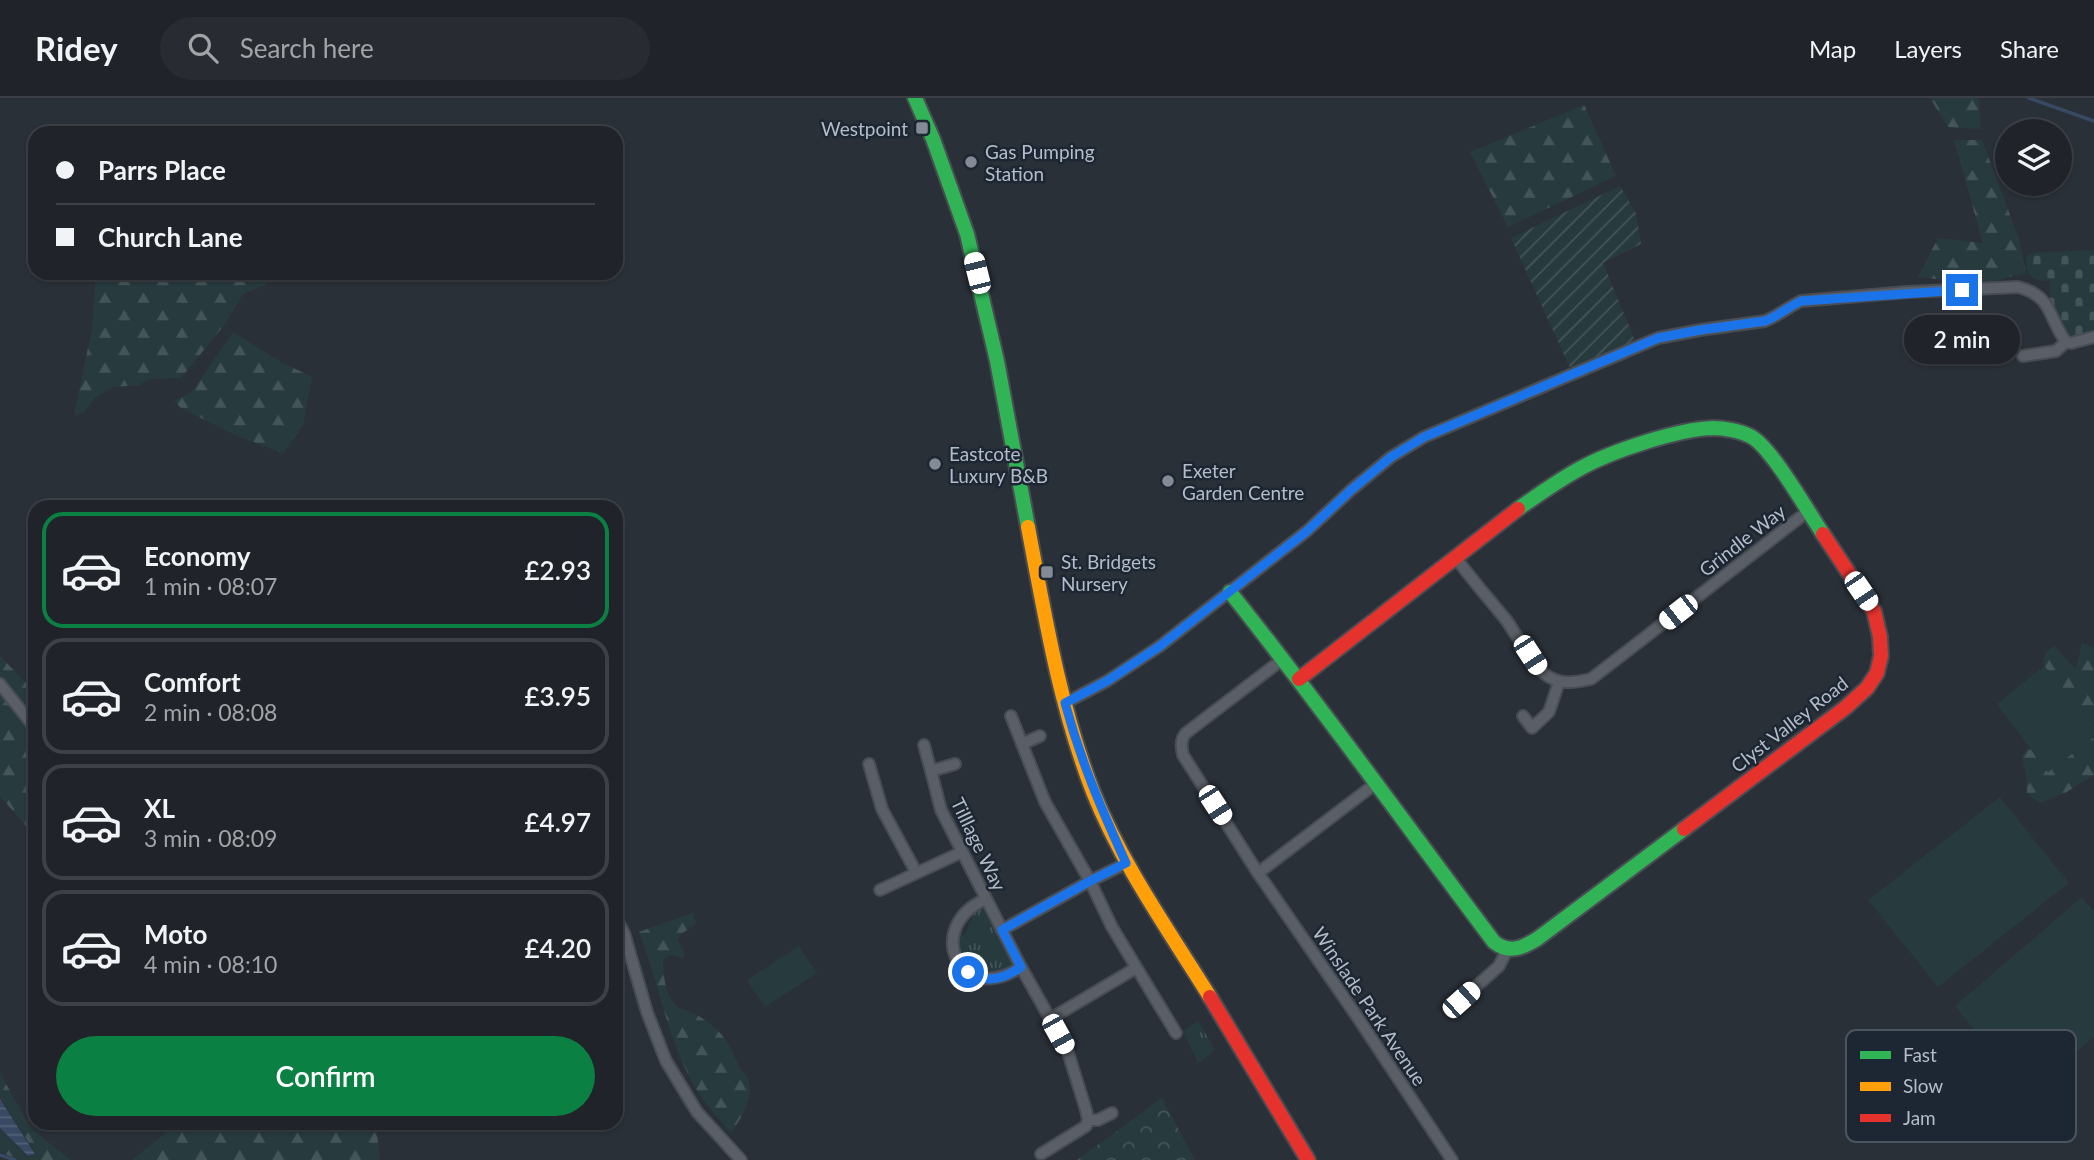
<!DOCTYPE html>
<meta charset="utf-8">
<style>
:root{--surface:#20242a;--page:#282c32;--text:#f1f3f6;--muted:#a2a4a8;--line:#3d4147;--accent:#0b8043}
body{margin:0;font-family:Lato,sans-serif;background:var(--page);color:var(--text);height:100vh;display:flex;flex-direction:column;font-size:26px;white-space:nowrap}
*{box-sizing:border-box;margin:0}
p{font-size:23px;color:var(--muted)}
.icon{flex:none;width:38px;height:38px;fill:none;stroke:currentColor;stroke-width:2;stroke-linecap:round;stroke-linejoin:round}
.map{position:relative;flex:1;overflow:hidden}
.sheet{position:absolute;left:28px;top:402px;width:595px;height:630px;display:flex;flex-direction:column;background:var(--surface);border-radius:21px;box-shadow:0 2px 5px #0004,0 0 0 2px var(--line)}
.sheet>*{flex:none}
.guide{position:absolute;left:28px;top:28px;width:595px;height:154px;border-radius:21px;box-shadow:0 2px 5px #0004,0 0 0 2px var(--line);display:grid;align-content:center;height:154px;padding:0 28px;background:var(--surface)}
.controls{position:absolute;left:1995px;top:21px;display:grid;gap:14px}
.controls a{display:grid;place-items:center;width:77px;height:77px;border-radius:50%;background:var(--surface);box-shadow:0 2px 5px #0004,0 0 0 2px var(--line);font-size:35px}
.end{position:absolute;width:32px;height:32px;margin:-16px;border:9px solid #1a73e8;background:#fff;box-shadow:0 0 0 4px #fff}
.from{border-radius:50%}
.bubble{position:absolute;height:49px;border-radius:24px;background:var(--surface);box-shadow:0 2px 5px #0004,0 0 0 2px var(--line);font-size:23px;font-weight:600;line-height:49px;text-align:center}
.car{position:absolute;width:21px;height:42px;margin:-21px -10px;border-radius:9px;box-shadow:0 0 5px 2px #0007;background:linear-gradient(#fff 24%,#345 0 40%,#fff 0 76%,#345 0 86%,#fff 0)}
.guide b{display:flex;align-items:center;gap:24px;height:66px;font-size:26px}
.guide b+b{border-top:2px solid var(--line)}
.guide i{width:18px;height:18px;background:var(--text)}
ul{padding:12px 0 0;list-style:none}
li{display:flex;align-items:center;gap:21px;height:116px;margin:0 14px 10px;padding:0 14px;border:4px solid var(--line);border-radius:21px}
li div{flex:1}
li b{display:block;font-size:26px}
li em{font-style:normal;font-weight:600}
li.on{border-color:var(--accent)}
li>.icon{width:63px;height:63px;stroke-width:1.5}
.cta{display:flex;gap:14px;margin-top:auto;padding:14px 28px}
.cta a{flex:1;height:80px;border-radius:42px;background:var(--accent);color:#fff;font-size:28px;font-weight:600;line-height:80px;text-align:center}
header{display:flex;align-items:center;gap:42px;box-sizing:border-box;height:98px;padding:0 35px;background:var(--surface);border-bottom:2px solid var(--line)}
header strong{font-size:33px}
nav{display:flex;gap:38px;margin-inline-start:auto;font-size:24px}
.search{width:490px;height:63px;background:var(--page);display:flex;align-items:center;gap:18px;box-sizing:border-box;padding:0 24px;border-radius:38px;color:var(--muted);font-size:26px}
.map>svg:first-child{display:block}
</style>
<header>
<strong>Ridey</strong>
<div class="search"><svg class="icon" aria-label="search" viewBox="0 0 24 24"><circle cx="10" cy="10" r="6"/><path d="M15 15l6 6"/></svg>Search here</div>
<nav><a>Map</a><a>Layers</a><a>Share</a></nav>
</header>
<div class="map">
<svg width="2094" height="1062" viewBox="0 0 2094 1062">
<defs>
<pattern id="grass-tufts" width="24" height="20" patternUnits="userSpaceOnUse" patternTransform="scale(1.75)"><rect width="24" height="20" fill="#273a3e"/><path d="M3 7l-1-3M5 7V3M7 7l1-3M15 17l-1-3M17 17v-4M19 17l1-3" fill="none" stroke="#445559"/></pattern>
<pattern id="forest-firs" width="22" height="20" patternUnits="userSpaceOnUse" patternTransform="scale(1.75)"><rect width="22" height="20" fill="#273a3e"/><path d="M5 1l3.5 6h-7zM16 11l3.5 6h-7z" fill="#445559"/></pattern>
<pattern id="cemetery-stones" width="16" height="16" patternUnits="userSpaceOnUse" patternTransform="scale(1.75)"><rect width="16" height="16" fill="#273a3e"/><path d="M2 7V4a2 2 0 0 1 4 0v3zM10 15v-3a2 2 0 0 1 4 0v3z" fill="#445559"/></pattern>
<pattern id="park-crowns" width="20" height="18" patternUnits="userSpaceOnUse" patternTransform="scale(1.75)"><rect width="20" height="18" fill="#273a3e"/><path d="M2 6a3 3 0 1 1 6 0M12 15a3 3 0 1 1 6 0" fill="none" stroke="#445559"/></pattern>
<pattern id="garden-furrows" width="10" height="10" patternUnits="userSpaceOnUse" patternTransform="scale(1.75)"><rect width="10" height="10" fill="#273a3e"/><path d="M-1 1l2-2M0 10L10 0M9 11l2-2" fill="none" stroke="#445559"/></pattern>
<pattern id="water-rules" width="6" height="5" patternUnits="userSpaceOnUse" patternTransform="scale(1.75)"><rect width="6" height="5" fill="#384963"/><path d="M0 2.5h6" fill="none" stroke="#526178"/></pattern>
</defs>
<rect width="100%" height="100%" fill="#2a3038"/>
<g fill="url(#grass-tufts)">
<path d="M 983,811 L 1014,868 C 999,883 969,878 960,859 C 958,852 958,843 957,836 L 965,837 L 975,813 Z"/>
<path d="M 1198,923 L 1215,952 L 1197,966 L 1197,962 L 1183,933 Z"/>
</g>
<g fill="url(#forest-firs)">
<path d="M 1930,0 L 1979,0 L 1981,31 L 1948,29 Z"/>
<path d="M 1584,7 L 1616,78 L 1508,129 L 1470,54 Z"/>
<path d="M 1954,42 L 1982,42 L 2019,141 L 2026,175 L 1980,186 L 1918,179 L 1938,140 L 1983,145 Z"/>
<path d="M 96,175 L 275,175 L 265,187 L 243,196 L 225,226 L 181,280 L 149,281 L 139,287 L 114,289 L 95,300 L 84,314 L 74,317 L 92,231 Z"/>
<path d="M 233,234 L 281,264 L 312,279 L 303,327 L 283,355 L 237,338 L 181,310 L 174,303 L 192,294 Z"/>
<path d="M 2082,545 L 2094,550 L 2094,627 L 2044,568 C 2043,558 2045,554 2054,548 L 2076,571 Z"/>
<path d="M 0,558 L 35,594 L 35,731 L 26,728 L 0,698 Z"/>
<path d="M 2094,639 L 2094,677 L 2065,695 L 2040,705 L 2027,695 L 2026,676 L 2022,658 L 2027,651 L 2032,652 L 2048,674 Z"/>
<path d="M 693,815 L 696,825 C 689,832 683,833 677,841 L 683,851 L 684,860 L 670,857 L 663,862 C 663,878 666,902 681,911 C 684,913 688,912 691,914 C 700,918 710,925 717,932 C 729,943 733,955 739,969 C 742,974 746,975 748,981 C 755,1000 741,1020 731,1035 C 721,1023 709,1010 700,997 C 668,948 660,888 639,834 Z"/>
<path d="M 0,975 L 31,1031 L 71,1062 L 20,1062 L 0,1054 L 0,1031 L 28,1059 L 36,1056 L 0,1000 Z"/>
<path d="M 177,1026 L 376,1026 L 380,1062 L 132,1062 Z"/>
</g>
<path fill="url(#cemetery-stones)" d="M 2094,152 L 2094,237 L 2067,242 L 2050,204 L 2050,183 C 2032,183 2024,177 2027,158 L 2032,155 Z"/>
<path fill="url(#park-crowns)" d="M 1162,1000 L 1195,1062 L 1077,1062 Z"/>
<path fill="url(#garden-furrows)" d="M 1620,88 L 1636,115 L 1641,146 L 1603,165 L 1636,245 L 1570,270 L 1511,140 Z"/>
<g fill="#273a3e">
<path d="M 2044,568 L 2094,627 L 2094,639 L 2048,674 L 1997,606 Z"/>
<path d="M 2000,699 L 2069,785 L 1938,889 L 1868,802 Z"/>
<path d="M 2082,799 L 2094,814 L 2094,939 L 2026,995 L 1955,908 Z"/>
<path d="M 799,848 L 817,875 L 765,909 L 747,882 Z"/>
</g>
<path fill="url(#water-rules)" d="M 0,1001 L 35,1056 L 28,1058 L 0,1030 Z"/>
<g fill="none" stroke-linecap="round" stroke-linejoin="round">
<g stroke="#384963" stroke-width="3.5">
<path d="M 2029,0 L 2094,23"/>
<path d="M 0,1057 L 15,1062"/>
</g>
<g stroke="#484c53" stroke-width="14">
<g id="street">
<path d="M 2023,258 L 2056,253 L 2066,244"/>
<path d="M 1456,460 C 1472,482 1490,502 1507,523 C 1517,538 1535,571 1549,579 C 1563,587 1577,584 1591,581 L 1807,414"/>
<path d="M 1283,561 L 1186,635 C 1180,641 1181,649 1183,657 L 1258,775 L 1358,920 L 1452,1062"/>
<path d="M 0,586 L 35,630"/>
<path d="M 1065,605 L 1107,583 L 1160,548 L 1307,433 L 1351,392 L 1391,359 L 1424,339 L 1658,240 L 1700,232 L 1765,223 C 1778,218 1788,209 1801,203 L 1907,194 L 2018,189 C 2053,198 2048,220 2066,244 L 2071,245 L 2094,239"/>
<path d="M 1011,618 L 1045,704 L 1090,783 L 1112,829 L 1176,935"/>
<path d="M 1523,618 L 1532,630 L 1549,614 L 1559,584"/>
<path d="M 1022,646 L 1040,638"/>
<path d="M 924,647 L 931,673 L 955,666"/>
<path d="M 869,666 L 882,711 L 916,774"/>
<path d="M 931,673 L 941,712 L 1021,869 L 1067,951 L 1086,1012 L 1088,1022 L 1086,1028 L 1041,1056"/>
<path d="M 1258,775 L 1375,686"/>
<path d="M 880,792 L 962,754"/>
<path d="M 986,801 C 922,829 960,910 1021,869"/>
<path d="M 616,820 L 624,835 L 647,914 L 666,963 L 697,1014 L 741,1062"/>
<path d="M 1002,832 L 1090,783 L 1127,765"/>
<path d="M 1461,902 L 1499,868 L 1507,852"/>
<path d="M 1050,921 L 1136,870"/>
<path d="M 1088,1022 L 1098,1022 L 1112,1015"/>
</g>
</g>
<g stroke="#484c53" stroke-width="18">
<g id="fast">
<path d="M 915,0 L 933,41 L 967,136 L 997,263 L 1028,429"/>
<path d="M 1518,411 C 1539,396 1559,382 1581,370 C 1612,353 1678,331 1713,330 C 1724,330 1740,333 1750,338 C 1771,348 1808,414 1823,436"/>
<path d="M 1230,494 C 1321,608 1406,727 1494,844 C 1509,856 1522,850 1537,841 L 1684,731"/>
</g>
</g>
<g stroke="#484c53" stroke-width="18">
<path id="slow" d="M 1028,429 C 1045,519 1060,609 1093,694 C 1122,767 1169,833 1210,899"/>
</g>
<g stroke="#484c53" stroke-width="18">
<g id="jam">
<path d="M 1299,581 L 1518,411"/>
<path d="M 1684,731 L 1845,610 L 1867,590 L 1877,575 L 1881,558 L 1880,539 L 1874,513 L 1823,436"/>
<path d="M 1210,899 L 1308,1062"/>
</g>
</g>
<use href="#street" stroke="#5a5e66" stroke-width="10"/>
<use href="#fast" stroke="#30b455" stroke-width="14"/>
<use href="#slow" stroke="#ff9f0a" stroke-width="14"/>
<use href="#jam" stroke="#e5322d" stroke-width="14"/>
</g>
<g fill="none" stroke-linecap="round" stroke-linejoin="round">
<path stroke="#1a73e8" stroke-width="9" d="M 968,874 C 987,886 1004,881 1021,869 L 1002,832 L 1090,783 L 1126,765 C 1101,710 1081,664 1065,605 L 1107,583 L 1160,548 L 1307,433 L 1351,392 L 1391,359 L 1424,339 L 1658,240 L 1700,232 L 1765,223 C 1778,218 1788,209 1801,203 L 1962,192"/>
</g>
<g fill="#848b96" stroke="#1d2633" stroke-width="2.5">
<rect x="915" y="23" width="14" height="14" rx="3.5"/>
<circle cx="971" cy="64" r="7"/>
<circle cx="935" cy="366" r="7"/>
<circle cx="1168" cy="383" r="7"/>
<rect x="1040" y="467" width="14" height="14" rx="3.5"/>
</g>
<g text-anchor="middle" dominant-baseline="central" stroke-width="5" stroke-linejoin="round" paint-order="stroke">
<g font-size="19" fill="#b4bcc9" stroke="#1d2633" text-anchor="start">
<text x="908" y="30" text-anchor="end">Westpoint</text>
<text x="985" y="53">Gas Pumping<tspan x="985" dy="22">Station</tspan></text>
<text x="949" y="355">Eastcote<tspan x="949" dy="22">Luxury B&amp;B</tspan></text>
<text x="1182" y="372">Exeter<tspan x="1182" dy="22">Garden Centre</tspan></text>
<text x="1061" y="463">St. Bridgets<tspan x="1061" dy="22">Nursery</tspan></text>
</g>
<g font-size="19" fill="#b4bcc9" stroke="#1d2633">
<text transform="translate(1742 442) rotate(-38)">Grindle Way</text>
<text transform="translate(1789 626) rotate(-38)">Clyst Valley Road</text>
<text transform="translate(979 746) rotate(64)">Tilllage Way</text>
<text transform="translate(1370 908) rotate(56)">Winslade Park Avenue</text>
</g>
</g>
<rect x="1846" y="932" width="230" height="112" rx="10" fill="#1d2633" stroke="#4a5360" stroke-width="2"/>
<rect x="1860" y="953" width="31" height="8" fill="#30b455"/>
<rect x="1860" y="984" width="31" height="9" fill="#ff9f0a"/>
<rect x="1860" y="1016" width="31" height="8" fill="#e5322d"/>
<g font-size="19" fill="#b4bcc9">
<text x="1903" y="964">Fast</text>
<text x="1903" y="995">Slow</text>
<text x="1903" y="1027">Jam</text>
</g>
</svg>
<div class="controls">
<a><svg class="icon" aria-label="layers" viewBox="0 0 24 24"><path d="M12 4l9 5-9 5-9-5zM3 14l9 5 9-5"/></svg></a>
</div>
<i class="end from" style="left:968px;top:874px"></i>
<i class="end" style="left:1962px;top:192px"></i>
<div class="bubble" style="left:1904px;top:217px;width:116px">2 min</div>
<i class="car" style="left:977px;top:175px;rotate:346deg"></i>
<i class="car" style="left:1861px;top:493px;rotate:146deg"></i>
<i class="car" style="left:1678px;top:514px;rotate:232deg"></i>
<i class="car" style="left:1530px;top:557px;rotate:147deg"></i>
<i class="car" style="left:1215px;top:707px;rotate:147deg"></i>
<i class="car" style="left:1461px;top:902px;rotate:48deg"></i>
<i class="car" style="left:1058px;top:936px;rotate:151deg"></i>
<div class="guide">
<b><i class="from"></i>Parrs Place</b>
<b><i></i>Church Lane</b>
</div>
<section class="sheet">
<ul>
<li class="on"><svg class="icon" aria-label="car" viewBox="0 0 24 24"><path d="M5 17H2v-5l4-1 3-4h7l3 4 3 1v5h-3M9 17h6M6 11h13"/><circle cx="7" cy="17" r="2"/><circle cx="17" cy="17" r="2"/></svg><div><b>Economy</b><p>1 min · 08:07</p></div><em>£2.93</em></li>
<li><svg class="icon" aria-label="car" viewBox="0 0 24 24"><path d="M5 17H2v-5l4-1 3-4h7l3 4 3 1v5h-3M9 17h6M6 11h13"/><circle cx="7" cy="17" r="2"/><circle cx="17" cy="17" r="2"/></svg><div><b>Comfort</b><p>2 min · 08:08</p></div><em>£3.95</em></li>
<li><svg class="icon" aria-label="car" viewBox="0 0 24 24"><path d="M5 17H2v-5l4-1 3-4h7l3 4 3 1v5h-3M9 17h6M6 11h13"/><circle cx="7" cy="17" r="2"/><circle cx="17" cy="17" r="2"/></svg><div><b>XL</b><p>3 min · 08:09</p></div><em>£4.97</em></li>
<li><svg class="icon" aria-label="car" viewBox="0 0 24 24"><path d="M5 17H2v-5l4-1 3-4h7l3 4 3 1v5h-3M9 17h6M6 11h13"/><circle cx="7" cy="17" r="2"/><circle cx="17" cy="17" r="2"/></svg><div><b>Moto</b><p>4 min · 08:10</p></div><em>£4.20</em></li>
</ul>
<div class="cta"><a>Confirm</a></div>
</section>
</div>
